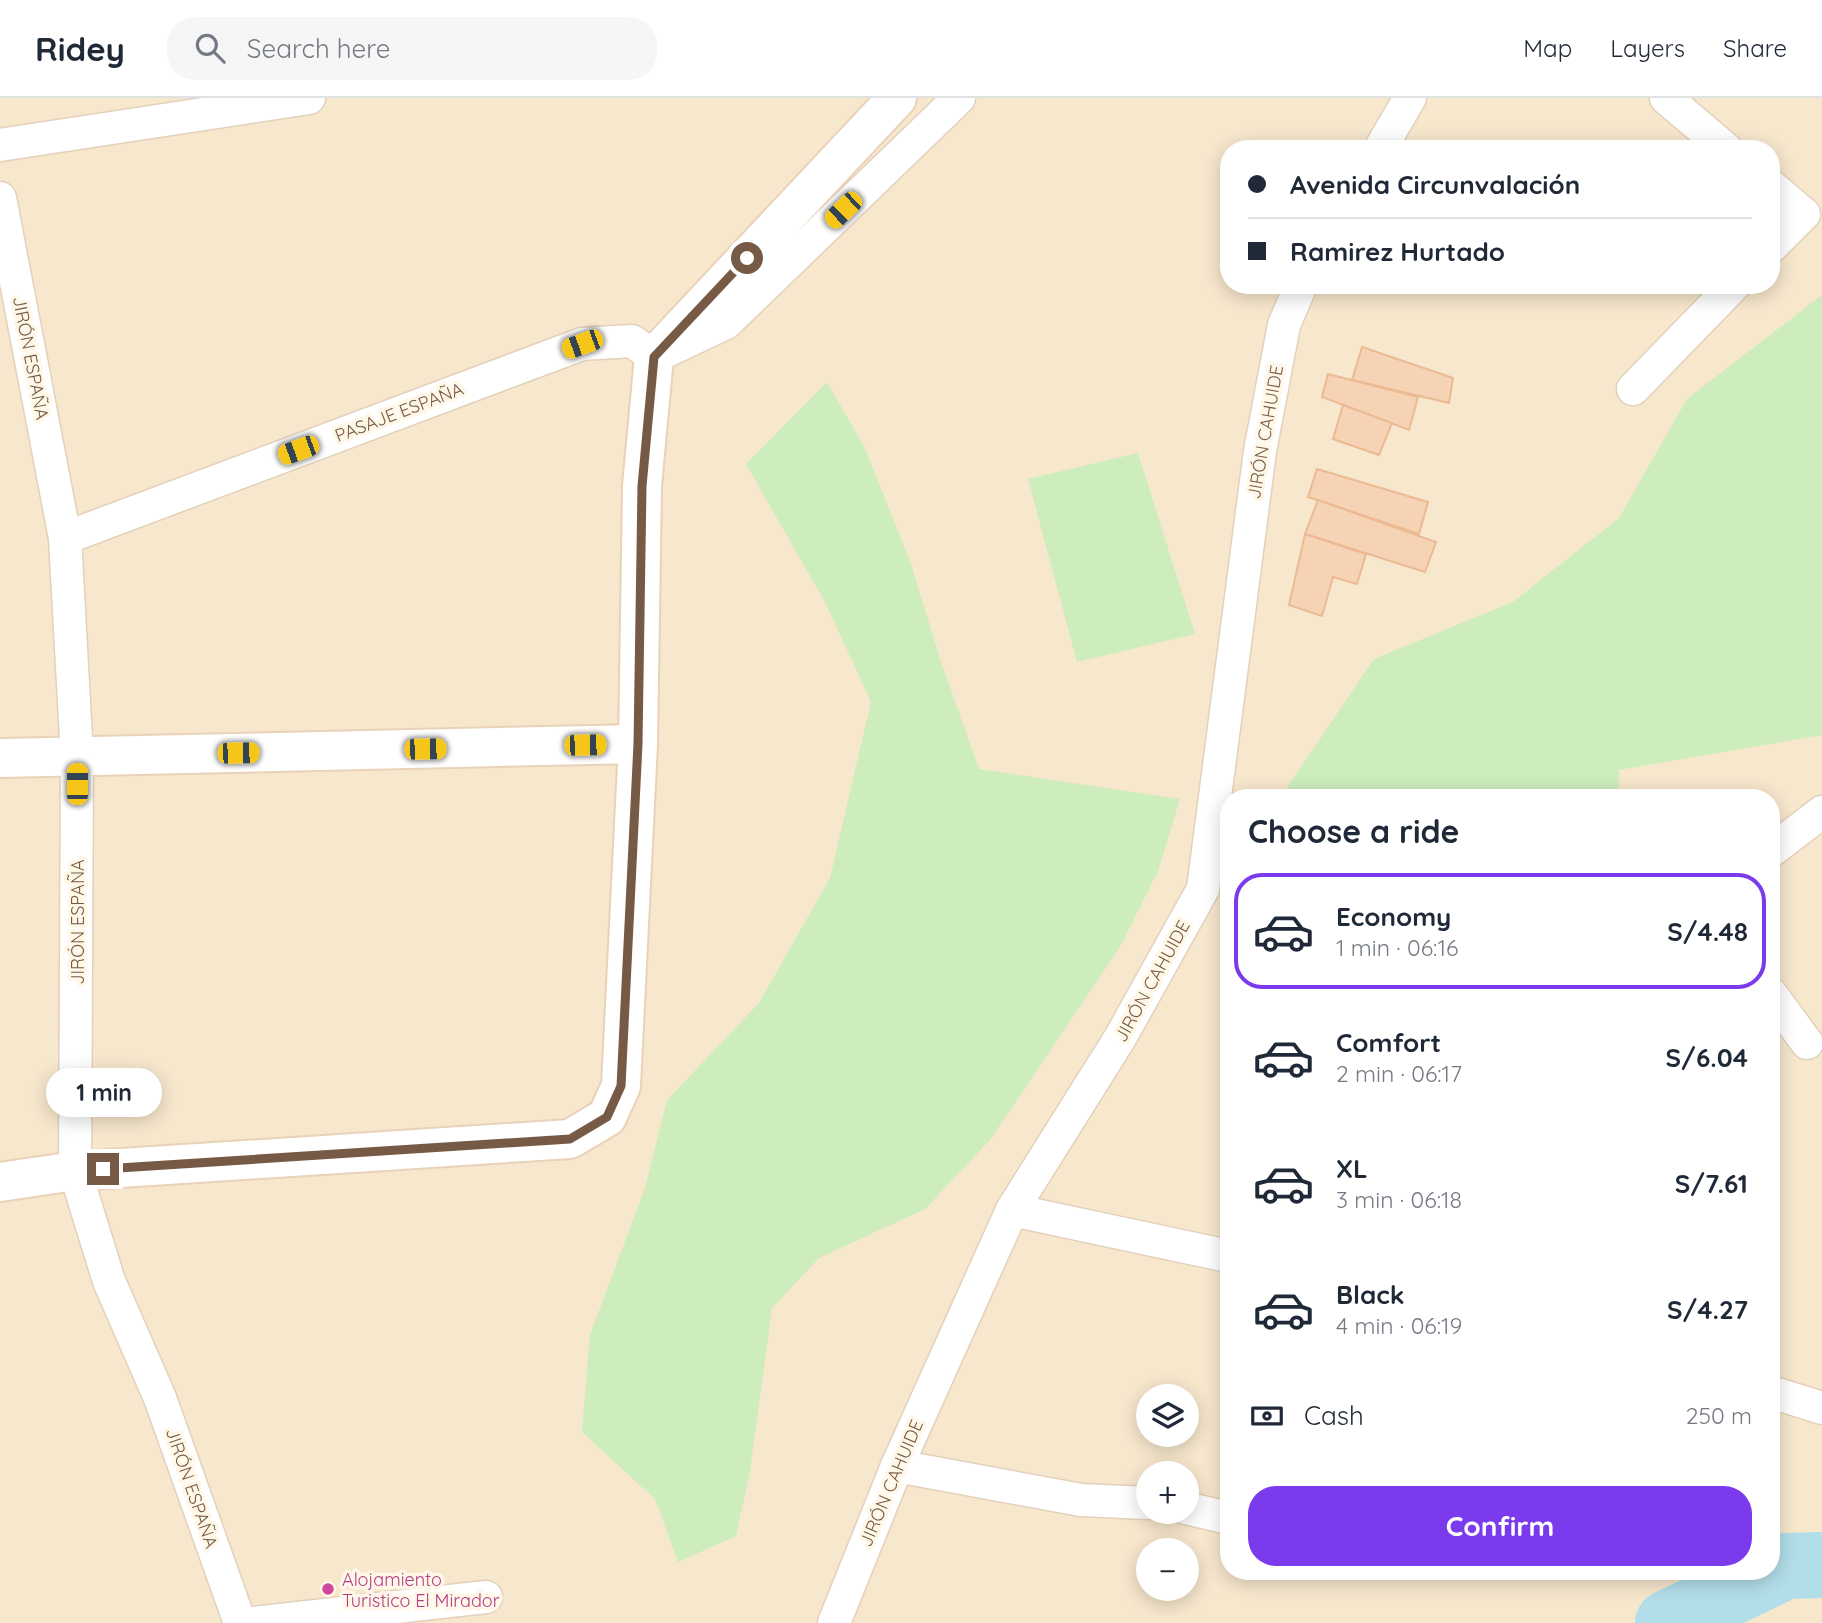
<!DOCTYPE html>
<meta charset="utf-8">
<style>
:root{--surface:#fff;--page:#f6f6f7;--text:#1f2937;--muted:#747a83;--line:#e0e1e3;--accent:#7c3aed}
body{margin:0;font-family:Quicksand,sans-serif;background:var(--page);color:var(--text);height:100vh;display:flex;flex-direction:column;font-size:26px;white-space:nowrap}
*{box-sizing:border-box;margin:0}
p{font-size:23px;color:var(--muted)}
.icon{flex:none;width:38px;height:38px;fill:none;stroke:currentColor;stroke-width:2;stroke-linecap:round;stroke-linejoin:round}
.map{position:relative;flex:1;overflow:hidden}
.side{position:absolute;left:1220px;top:691px;width:560px;height:791px;display:flex;flex-direction:column;background:var(--surface);border-radius:28px;box-shadow:0 4px 18px #0003}
.side>*{flex:none}
.guide{position:absolute;left:1220px;top:42px;width:560px;height:154px;border-radius:28px;box-shadow:0 4px 18px #0003;display:grid;align-content:center;height:154px;padding:0 28px;background:var(--surface)}
.fabs{position:absolute;left:1136px;top:1286px;display:grid;gap:14px}
.fabs a{display:grid;place-items:center;width:63px;height:63px;border-radius:50%;background:var(--surface);box-shadow:0 4px 18px #0003;font-size:35px}
.end{position:absolute;width:32px;height:32px;margin:-16px;border:9px solid #775a45;background:#fff;box-shadow:0 0 0 4px #fff}
.from{border-radius:50%}
.bubble{position:absolute;height:49px;border-radius:24px;background:var(--surface);box-shadow:0 4px 18px #0003;font-size:23px;font-weight:700;line-height:49px;text-align:center}
.car{position:absolute;width:21px;height:42px;margin:-21px -10px;border-radius:9px;box-shadow:0 0 5px 2px #0007;background:linear-gradient(#f5c518 24%,#345 0 40%,#f5c518 0 76%,#345 0 86%,#f5c518 0)}
.guide b{display:flex;align-items:center;gap:24px;height:66px;font-size:26px}
.guide b+b{border-top:2px solid var(--line)}
.guide i{width:18px;height:18px;background:var(--text)}
ul{padding:0;list-style:none}
li{display:flex;align-items:center;gap:21px;height:116px;margin:0 14px 10px;padding:0 14px;border:4px solid transparent;border-radius:28px}
li div{flex:1}
li b{display:block;font-size:26px}
li em{font-style:normal;font-weight:700}
li.selected{border-color:var(--accent)}
li>.icon{width:63px;height:63px;stroke-width:1.5}
h2{padding:0 28px;font-size:32px;line-height:84px}
.pay{display:flex;align-items:center;gap:18px;height:77px;padding:0 28px;font-size:26px}
.pay p{margin-inline-start:auto}
.action{display:flex;gap:14px;margin-top:auto;padding:14px 28px}
.action a{flex:1;height:80px;border-radius:28px;background:var(--accent);color:#fff;font-size:28px;font-weight:700;line-height:80px;text-align:center}
header{display:flex;align-items:center;gap:42px;box-sizing:border-box;height:98px;padding:0 35px;background:var(--surface);border-bottom:2px solid var(--line)}
header strong{font-size:33px}
nav{display:flex;gap:38px;margin-inline-start:auto;font-size:24px}
.search{width:490px;height:63px;background:var(--page);display:flex;align-items:center;gap:18px;box-sizing:border-box;padding:0 24px;border-radius:28px;color:var(--muted);font-size:26px}
.map>svg:first-child{display:block}
</style>
<header>
<strong>Ridey</strong>
<div class="search"><svg class="icon" aria-label="search" viewBox="0 0 24 24"><circle cx="10" cy="10" r="6"/><path d="M15 15l6 6"/></svg>Search here</div>
<nav><a>Map</a><a>Layers</a><a>Share</a></nav>
</header>
<div class="map">
<svg width="1822" height="1525" viewBox="0 0 1822 1525">
<rect width="100%" height="100%" fill="#fef4df"/>
<path fill="#f7e7cd" fill-rule="evenodd" d="M 0,0 L 1822,0 L 1822,1525 L 0,1525 ZM 1228,51 L 1771,51 L 1771,187 L 1228,187 ZM 1228,700 L 1771,700 L 1771,1474 L 1228,1474 ZM 1148,1298 L 1186,1298 L 1186,1337 L 1148,1337 ZM 1148,1376 L 1186,1376 L 1186,1414 L 1148,1414 ZM 1148,1452 L 1186,1452 L 1186,1491 L 1148,1491 Z"/>
<g fill="#cdedbd">
<path d="M 1822,197 L 1822,637 L 1619,672 L 1619,700 L 1280,700 L 1374,561 L 1513,504 L 1619,420 L 1687,301 Z"/>
<path d="M 827,284 L 865,350 L 911,466 L 940,561 L 979,671 L 1180,701 L 1158,773 L 1120,849 L 990,1042 L 925,1111 L 819,1160 L 772,1210 L 750,1373 L 736,1438 L 678,1464 L 655,1401 L 582,1334 L 590,1237 L 645,1090 L 667,1002 L 759,905 L 830,780 L 871,604 L 825,504 L 746,366 Z"/>
<path d="M 1138,355 L 1195,536 L 1077,564 L 1028,381 Z"/>
</g>
<g fill="none" stroke-linecap="round" stroke-linejoin="round">
<path stroke="#b2dee9" stroke-width="66" d="M 1668,1525 L 1786,1468 L 1822,1467"/>
</g>
<g fill="#f6d3b4" stroke="#ebba93" stroke-width="2">
<path d="M 1362,249 L 1453,280 L 1449,305 L 1352,282 Z"/>
<path d="M 1328,276 L 1418,299 L 1409,332 L 1322,299 Z"/>
<path d="M 1343,307 L 1392,325 L 1379,357 L 1333,341 Z"/>
<path d="M 1317,371 L 1428,404 L 1419,436 L 1308,399 Z"/>
<path d="M 1318,402 L 1436,444 L 1425,474 L 1305,436 Z"/>
<path d="M 1305,436 L 1366,456 L 1357,486 L 1333,479 L 1322,518 L 1289,507 Z"/>
</g>
<g fill="none" stroke-linecap="round" stroke-linejoin="round">
<g stroke="#e3d1bb" stroke-width="35">
<g id="street">
<path d="M 1666,0 L 1726,51"/>
<path d="M 0,47 L 309,0"/>
<path d="M 1380,51 L 1410,0"/>
<path d="M 1771,88 L 1804,116 L 1771,149"/>
<path d="M 0,100 L 65,440 L 77,659 L 75,1073 L 109,1183 L 160,1300 L 240,1525"/>
<path d="M 1633,291 L 1734,187"/>
<path d="M 65,440 L 582,246 L 632,243 L 654,259 L 726,225 L 959,0"/>
<path d="M 1771,753 L 1822,714"/>
<path d="M 1771,896 L 1807,945"/>
<path d="M 1012,1112 L 1228,1158"/>
<path d="M 1771,1294 L 1822,1310"/>
<path d="M 897,1368 L 1081,1402 L 1148,1405"/>
<path d="M 1186,1410 L 1228,1420"/>
<path d="M 253,1525 L 486,1499"/>
<path d="M 834,1525 L 897,1368 L 1012,1112 L 1120,940 L 1203,791 L 1260,353 L 1284,227 L 1301,187"/>
</g>
</g>
<g stroke="#e9d2b8" stroke-width="42">
<g id="secondary">
<path d="M 0,660 L 638,646"/>
<path d="M 0,1084 L 75,1073 L 570,1041 L 607,1019 L 621,988 L 638,646 L 642,388 L 654,259 L 897,0"/>
</g>
</g>
<use href="#street" stroke="#fff" stroke-width="32"/>
<use href="#secondary" stroke="#fff" stroke-width="38"/>
</g>
<g fill="none" stroke-linecap="round" stroke-linejoin="round">
<path stroke="#775a45" stroke-width="9" d="M 103,1071 L 570,1041 L 607,1019 L 621,988 L 638,646 L 642,388 L 654,259 L 747,160"/>
</g>
<circle fill="#d1479c" stroke="#fff7e8" stroke-width="2.5" cx="328" cy="1491" r="7"/>
<g text-anchor="middle" dominant-baseline="central" stroke-width="7" stroke-linejoin="round" paint-order="stroke">
<g font-size="18" fill="#775a45" stroke="#fff7e8">
<text transform="translate(31 260) rotate(79)">JIRÓN ESPAÑA</text>
<text transform="translate(399 314) rotate(-21)">PASAJE ESPAÑA</text>
<text transform="translate(1265 334) rotate(-80)">JIRÓN CAHUIDE</text>
<text transform="translate(77 824) rotate(-90)">JIRÓN ESPAÑA</text>
<text transform="translate(1152 883) rotate(-61)">JIRÓN CAHUIDE</text>
<text transform="translate(891 1385) rotate(-67)">JIRÓN CAHUIDE</text>
<text transform="translate(192 1390) rotate(71)">JIRÓN ESPAÑA</text>
</g>
<g font-size="18" fill="#b23c85" stroke="#fff7e8" text-anchor="start">
<text x="342" y="1481">Alojamiento<tspan x="342" dy="21">Turistico El Mirador</tspan></text>
</g>
</g>
</svg>
<div class="fabs">
<a><svg class="icon" aria-label="layers" viewBox="0 0 24 24"><path d="M12 4l9 5-9 5-9-5zM3 14l9 5 9-5"/></svg></a>
<a>+</a>
<a>−</a>
</div>
<i class="end from" style="left:747px;top:160px"></i>
<i class="end" style="left:103px;top:1071px"></i>
<div class="bubble" style="left:46px;top:970px;width:116px">1 min</div>
<i class="car" style="left:843px;top:112px;rotate:226deg"></i>
<i class="car" style="left:582px;top:246px;rotate:250deg"></i>
<i class="car" style="left:298px;top:352px;rotate:250deg"></i>
<i class="car" style="left:585px;top:647px;rotate:89deg"></i>
<i class="car" style="left:425px;top:651px;rotate:89deg"></i>
<i class="car" style="left:238px;top:655px;rotate:89deg"></i>
<i class="car" style="left:77px;top:686px;rotate:0deg"></i>
<div class="guide">
<b><i class="from"></i>Avenida Circunvalación</b>
<b><i></i>Ramirez Hurtado</b>
</div>
<section class="side">
<h2>Choose a ride</h2>
<ul>
<li class="selected"><svg class="icon" aria-label="car" viewBox="0 0 24 24"><path d="M5 17H2v-5l4-1 3-4h7l3 4 3 1v5h-3M9 17h6M6 11h13"/><circle cx="7" cy="17" r="2"/><circle cx="17" cy="17" r="2"/></svg><div><b>Economy</b><p>1 min · 06:16</p></div><em>S/4.48</em></li>
<li><svg class="icon" aria-label="car" viewBox="0 0 24 24"><path d="M5 17H2v-5l4-1 3-4h7l3 4 3 1v5h-3M9 17h6M6 11h13"/><circle cx="7" cy="17" r="2"/><circle cx="17" cy="17" r="2"/></svg><div><b>Comfort</b><p>2 min · 06:17</p></div><em>S/6.04</em></li>
<li><svg class="icon" aria-label="car" viewBox="0 0 24 24"><path d="M5 17H2v-5l4-1 3-4h7l3 4 3 1v5h-3M9 17h6M6 11h13"/><circle cx="7" cy="17" r="2"/><circle cx="17" cy="17" r="2"/></svg><div><b>XL</b><p>3 min · 06:18</p></div><em>S/7.61</em></li>
<li><svg class="icon" aria-label="car" viewBox="0 0 24 24"><path d="M5 17H2v-5l4-1 3-4h7l3 4 3 1v5h-3M9 17h6M6 11h13"/><circle cx="7" cy="17" r="2"/><circle cx="17" cy="17" r="2"/></svg><div><b>Black</b><p>4 min · 06:19</p></div><em>S/4.27</em></li>
</ul>
<div class="pay"><svg class="icon" aria-label="cash" viewBox="0 0 24 24"><path d="M3 7h18v10H3z"/><circle cx="12" cy="12" r="2"/></svg>Cash<p>250 m</p></div>
<div class="action"><a>Confirm</a></div>
</section>
</div>
